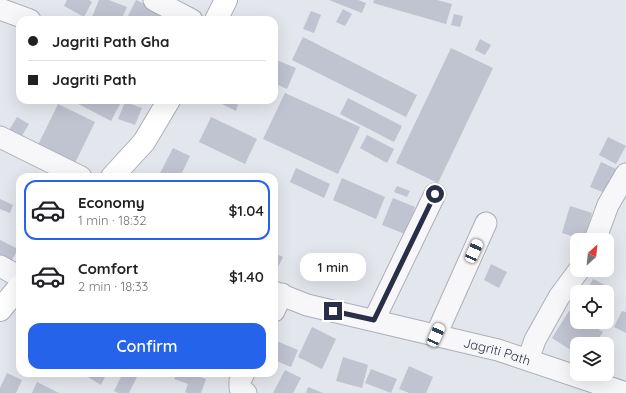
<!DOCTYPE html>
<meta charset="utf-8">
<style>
:root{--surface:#fff;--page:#f2f2f2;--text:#202124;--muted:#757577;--line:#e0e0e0;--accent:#2563eb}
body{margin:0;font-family:Quicksand,sans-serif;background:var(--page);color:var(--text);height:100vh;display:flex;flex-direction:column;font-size:15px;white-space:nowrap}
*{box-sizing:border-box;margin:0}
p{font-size:13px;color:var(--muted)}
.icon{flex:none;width:22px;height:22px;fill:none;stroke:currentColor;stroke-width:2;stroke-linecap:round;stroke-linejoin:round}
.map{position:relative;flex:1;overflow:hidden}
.drawer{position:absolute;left:16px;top:173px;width:262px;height:204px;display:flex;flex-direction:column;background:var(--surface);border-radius:12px;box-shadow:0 4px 16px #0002}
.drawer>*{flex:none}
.hud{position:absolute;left:16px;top:16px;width:262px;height:88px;border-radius:12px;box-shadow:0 4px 16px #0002;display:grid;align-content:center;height:88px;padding:0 12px;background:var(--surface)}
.needle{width:26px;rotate:27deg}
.tools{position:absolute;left:570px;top:233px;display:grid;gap:8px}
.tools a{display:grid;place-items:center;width:44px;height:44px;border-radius:8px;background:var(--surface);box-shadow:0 4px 16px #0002;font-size:20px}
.end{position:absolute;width:18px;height:18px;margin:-9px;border:5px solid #292f46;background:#fff;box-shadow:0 0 0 2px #fff}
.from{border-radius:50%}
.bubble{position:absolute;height:28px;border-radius:12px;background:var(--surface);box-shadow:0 4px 16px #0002;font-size:13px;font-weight:600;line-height:28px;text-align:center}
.car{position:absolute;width:12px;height:24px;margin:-12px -6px;border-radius:5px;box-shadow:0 0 3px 1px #0007;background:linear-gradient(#fff 24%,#345 0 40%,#fff 0 76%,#345 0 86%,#fff 0)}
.hud b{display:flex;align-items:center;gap:14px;height:38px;font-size:15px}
.hud b+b{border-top:1px solid var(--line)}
.hud i{width:10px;height:10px;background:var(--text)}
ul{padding:7px 0 0;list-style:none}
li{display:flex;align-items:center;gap:12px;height:60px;margin:0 8px 6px;padding:0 4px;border:2px solid transparent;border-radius:12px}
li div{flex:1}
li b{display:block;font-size:15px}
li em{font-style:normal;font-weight:600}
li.current{border-color:var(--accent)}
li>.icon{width:36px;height:36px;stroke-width:1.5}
.action{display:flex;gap:8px;margin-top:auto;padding:8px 12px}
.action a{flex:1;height:46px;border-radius:12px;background:var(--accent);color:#fff;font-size:16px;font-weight:600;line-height:46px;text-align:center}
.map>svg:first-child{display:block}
</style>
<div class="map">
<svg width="626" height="393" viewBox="0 0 626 393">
<rect width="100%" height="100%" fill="#e3e6ec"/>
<g fill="#c0c3d0">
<path d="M 67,0 L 89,0 L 92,2 L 84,17 L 64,6 Z"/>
<path d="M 99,0 L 109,0 L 127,7 L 121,20 L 100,20 L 92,17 Z"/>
<path d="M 136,0 L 167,15 L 164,20 L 137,20 L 128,16 Z"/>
<path d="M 329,0 L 358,0 L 366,3 L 362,13 Z"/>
<path d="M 374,0 L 437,0 L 452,4 L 446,24 L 373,3 Z"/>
<path d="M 343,9 L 352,14 L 345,26 L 336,22 Z"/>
<path d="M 311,11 L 321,15 L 314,33 L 303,29 Z"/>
<path d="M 454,14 L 463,16 L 460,27 L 451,25 Z"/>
<path d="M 303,37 L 417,95 L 406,117 L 292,60 Z"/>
<path d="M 480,39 L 491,45 L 485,55 L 475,50 Z"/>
<path d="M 451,48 L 493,68 L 438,183 L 396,163 Z"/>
<path d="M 274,59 L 296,68 L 287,89 L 274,83 Z"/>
<path d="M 285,93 L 360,127 L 338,174 L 263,139 Z"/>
<path d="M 348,98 L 402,126 L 394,142 L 340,114 Z"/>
<path d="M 71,100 L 118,100 L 121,102 L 111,121 Z"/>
<path d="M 214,100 L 230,100 L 238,105 L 236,111 Z"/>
<path d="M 125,102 L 142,108 L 135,125 L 118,119 Z"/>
<path d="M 58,104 L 95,122 L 75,163 L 38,145 Z"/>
<path d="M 17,117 L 29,124 L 20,139 L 8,132 Z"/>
<path d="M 211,117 L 257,139 L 245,164 L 199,142 Z"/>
<path d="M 367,135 L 394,149 L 387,163 L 360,148 Z"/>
<path d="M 608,137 L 626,146 L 616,164 L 599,155 Z"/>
<path d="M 173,148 L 190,156 L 180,177 L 158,177 Z"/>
<path d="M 601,162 L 616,169 L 605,193 L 590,187 Z"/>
<path d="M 296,168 L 330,184 L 324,198 L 290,182 Z"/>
<path d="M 342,178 L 385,197 L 376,219 L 333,200 Z"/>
<path d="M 397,186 L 410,191 L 407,197 L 394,192 Z"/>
<path d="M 393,198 L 415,207 L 405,234 L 382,225 Z"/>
<path d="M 0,199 L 13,205 L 10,213 L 0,209 Z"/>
<path d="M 570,206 L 592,213 L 584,240 L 562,233 Z"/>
<path d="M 0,240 L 18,249 L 8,267 L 0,263 Z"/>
<path d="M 274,253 L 283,257 L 274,275 Z"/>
<path d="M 491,264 L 507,272 L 499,288 L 484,280 Z"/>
<path d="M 593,279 L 609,287 L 606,292 L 586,292 Z"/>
<path d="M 607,310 L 614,313 L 608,327 L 597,322 L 607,322 Z"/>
<path d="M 569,311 L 577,316 L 577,322 L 587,322 L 603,332 L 595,344 L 577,344 L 577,354 L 552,338 Z"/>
<path d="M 622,311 L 626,312 L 626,333 L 614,327 Z"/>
<path d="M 312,327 L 336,339 L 322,369 L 298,357 Z"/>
<path d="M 274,340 L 298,350 L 291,367 L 274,360 Z"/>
<path d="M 343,357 L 368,365 L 362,388 L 336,381 Z"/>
<path d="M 409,366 L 433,377 L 426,393 L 409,393 L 399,389 Z"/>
<path d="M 371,369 L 397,379 L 391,393 L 365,383 Z"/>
<path d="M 285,370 L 301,378 L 293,393 L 273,393 Z"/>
<path d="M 7,373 L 22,380 L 16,393 L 0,393 L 0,388 Z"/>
<path d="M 90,373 L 107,373 L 101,385 L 88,377 Z"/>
<path d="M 123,373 L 130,373 L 137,377 L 129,393 L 118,393 L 114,391 Z"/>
<path d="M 177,373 L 189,373 L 206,379 L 201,393 L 187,393 L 185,392 L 188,384 L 174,379 Z"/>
<path d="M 37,382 L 59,393 L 32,393 Z"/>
<path d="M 308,387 L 323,393 L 306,393 Z"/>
</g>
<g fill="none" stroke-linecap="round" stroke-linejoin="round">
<g stroke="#abafba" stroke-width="23">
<g id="street">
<path d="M 154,0 L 192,20"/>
<path d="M 0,9 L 30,20"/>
<path d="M 0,137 L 81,177"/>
<path d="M 595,240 L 608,205 L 626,174"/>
<path d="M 0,266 L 20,277"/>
<path id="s1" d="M 274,292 L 307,305 L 498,350 L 626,393"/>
<path d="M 274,311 L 282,294"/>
<path d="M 374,320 L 435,194"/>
<path d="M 436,335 L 486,223"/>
<path d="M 528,360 L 535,340 L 559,297 L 579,270"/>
<path d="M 244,373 L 240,381 L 240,388 L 246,393"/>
</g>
</g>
<g stroke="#abafba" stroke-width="24">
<g id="secondary">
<path d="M 216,20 L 226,0"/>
<path d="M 112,177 L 144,142 L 169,100"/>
<path d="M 0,310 L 20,286"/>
</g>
</g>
<use href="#street" stroke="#f7f7fa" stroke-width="21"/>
<use href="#secondary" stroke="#fff" stroke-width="22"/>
</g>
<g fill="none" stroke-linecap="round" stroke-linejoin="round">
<path stroke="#292f46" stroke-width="5" d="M 333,311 L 374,320 L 435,194"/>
</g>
<g text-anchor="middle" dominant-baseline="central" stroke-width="3" stroke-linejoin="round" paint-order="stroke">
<g font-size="13" fill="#292f46" stroke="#f4f5f9">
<text stroke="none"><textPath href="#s1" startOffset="231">Jagriti Path</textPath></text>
</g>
</g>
</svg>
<div class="tools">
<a><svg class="needle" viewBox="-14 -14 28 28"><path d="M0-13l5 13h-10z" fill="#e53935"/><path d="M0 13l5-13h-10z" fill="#757577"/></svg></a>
<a><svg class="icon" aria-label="locate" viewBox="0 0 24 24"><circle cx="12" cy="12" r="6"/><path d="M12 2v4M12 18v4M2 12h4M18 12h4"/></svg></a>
<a><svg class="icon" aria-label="layers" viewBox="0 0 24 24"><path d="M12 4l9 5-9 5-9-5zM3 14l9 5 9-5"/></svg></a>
</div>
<i class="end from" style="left:435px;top:194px"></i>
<i class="end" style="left:333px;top:311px"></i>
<div class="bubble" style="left:300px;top:253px;width:66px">1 min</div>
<i class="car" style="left:474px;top:251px;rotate:24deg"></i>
<i class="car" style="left:436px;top:335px;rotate:24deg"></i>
<div class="hud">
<b><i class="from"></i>Jagriti Path Gha</b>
<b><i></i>Jagriti Path</b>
</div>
<section class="drawer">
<ul>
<li class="current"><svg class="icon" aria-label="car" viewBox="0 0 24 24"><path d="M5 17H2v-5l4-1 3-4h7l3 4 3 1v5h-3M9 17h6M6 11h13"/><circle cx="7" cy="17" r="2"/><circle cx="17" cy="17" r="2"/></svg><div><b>Economy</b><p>1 min · 18:32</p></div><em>$1.04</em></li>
<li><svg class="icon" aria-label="car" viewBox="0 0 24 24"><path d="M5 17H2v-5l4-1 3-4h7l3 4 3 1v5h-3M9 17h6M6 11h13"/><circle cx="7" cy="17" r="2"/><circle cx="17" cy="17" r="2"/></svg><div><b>Comfort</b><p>2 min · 18:33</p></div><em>$1.40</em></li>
</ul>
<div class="action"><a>Confirm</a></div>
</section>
</div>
